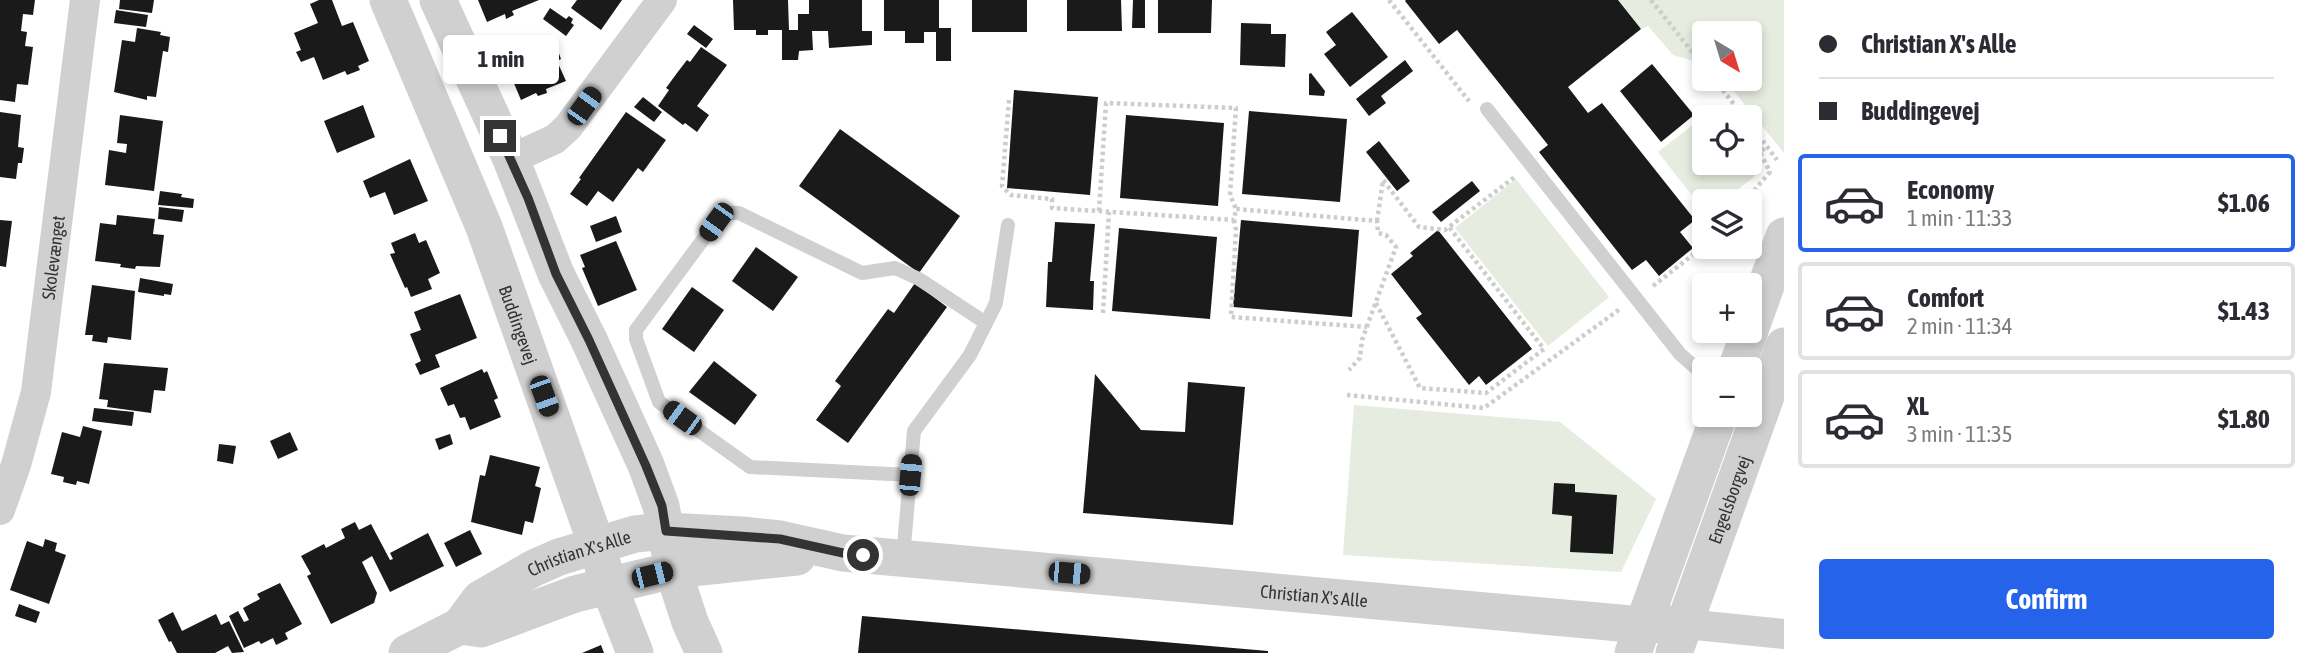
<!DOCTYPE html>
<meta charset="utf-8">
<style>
:root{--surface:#fff;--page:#f7f7f7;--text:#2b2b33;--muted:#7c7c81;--line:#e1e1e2;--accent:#2563eb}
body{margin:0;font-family:"Asap Condensed",sans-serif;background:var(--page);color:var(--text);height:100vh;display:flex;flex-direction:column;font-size:26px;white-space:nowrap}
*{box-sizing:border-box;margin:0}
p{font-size:23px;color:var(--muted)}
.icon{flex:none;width:38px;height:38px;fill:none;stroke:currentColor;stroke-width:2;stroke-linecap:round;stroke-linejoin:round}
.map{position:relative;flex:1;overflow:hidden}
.panel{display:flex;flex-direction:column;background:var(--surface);width:525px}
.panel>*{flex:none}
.banner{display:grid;align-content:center;height:154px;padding:0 35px;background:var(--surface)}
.needle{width:46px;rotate:142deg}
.tools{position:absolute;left:1692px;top:21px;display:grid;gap:14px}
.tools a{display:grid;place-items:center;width:70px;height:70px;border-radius:7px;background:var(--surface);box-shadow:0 4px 10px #0003;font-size:35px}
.end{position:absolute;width:32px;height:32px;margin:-16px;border:9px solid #333;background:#fff;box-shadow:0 0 0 4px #fff}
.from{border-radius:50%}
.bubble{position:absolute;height:49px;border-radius:7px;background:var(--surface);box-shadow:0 4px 10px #0003;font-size:23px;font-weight:700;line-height:49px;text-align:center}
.car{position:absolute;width:21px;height:42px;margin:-21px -10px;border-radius:9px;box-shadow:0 0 5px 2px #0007;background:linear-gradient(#222 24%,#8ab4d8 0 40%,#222 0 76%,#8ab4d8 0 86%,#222 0)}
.banner b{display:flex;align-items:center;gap:24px;height:66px;font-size:26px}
.banner b+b{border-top:2px solid var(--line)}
.banner i{width:18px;height:18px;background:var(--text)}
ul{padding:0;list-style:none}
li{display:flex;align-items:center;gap:21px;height:98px;margin:0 14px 10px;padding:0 21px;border:4px solid var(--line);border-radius:7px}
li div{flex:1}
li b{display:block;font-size:26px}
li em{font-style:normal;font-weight:700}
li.active{border-color:var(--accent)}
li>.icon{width:63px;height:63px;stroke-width:1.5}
.action{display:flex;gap:14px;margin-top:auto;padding:14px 35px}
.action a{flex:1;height:80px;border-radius:7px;background:var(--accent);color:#fff;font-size:28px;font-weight:700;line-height:80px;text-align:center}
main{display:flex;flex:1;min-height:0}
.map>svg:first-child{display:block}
</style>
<main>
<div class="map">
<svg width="1784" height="653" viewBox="0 0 1784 653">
<rect width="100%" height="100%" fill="#fff"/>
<g fill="#e6ecdf">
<path d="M 1618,0 L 1784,0 L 1784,153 L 1724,79 L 1750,79 L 1750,33 L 1704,33 L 1704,64 L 1673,55 L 1648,26 L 1641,29 Z"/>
<path d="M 1708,113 L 1711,117 L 1704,117 L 1704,163 L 1747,163 L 1756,175 L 1723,201 L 1704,201 L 1704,211 L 1658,152 Z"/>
<path d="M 1516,179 L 1609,297 L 1548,346 L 1455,228 Z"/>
<path d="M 1354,405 L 1560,422 L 1656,499 L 1621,572 L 1343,555 Z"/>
</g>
<g fill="#1a1a1a">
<path d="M 0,0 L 35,0 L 33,15 L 23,14 L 21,31 L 27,32 L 25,46 L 33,47 L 28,85 L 17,84 L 15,102 L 0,100 Z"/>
<path d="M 120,0 L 154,0 L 152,13 L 119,9 Z"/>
<path d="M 319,0 L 332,0 L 342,26 L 353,22 L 369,61 L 358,66 L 360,70 L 347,75 L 345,71 L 323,80 L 314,57 L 301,62 L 296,52 L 301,50 L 294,33 L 318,23 L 310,4 Z"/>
<path d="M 478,0 L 539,0 L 512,11 L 514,15 L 506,19 L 505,14 L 487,22 Z"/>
<path d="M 577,0 L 622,0 L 601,30 L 571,8 Z"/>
<path d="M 733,0 L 788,0 L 789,30 L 798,30 L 798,14 L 809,14 L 809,0 L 862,0 L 862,31 L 872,31 L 872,45 L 829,48 L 828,31 L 812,31 L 813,50 L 799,51 L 798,60 L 782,60 L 782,30 L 768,30 L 768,35 L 756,35 L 756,30 L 734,30 Z"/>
<path d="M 884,0 L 939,0 L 939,28 L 951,28 L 951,61 L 936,61 L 936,32 L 924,32 L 924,43 L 905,43 L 905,31 L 884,31 Z"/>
<rect x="972" y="0" width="55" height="32"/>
<path d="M 1067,0 L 1121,0 L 1122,31 L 1067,31 Z"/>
<path d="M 1133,0 L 1145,0 L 1145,28 L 1132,28 Z"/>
<path d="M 1158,0 L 1212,0 L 1211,33 L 1158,33 Z"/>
<path d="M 1406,0 L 1618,0 L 1641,29 L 1568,87 L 1588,113 L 1602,103 L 1695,220 L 1680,232 L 1693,248 L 1659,276 L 1646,260 L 1632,270 L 1539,152 L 1548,145 L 1457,30 L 1439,44 L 1405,1 Z"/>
<path d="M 550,8 L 566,19 L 569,16 L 573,19 L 571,23 L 574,25 L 566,36 L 543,19 Z"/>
<path d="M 116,10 L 148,15 L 146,27 L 114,23 Z"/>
<path d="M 1352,12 L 1388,57 L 1350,87 L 1324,54 L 1336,45 L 1326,32 Z"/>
<path d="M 1241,23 L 1271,24 L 1271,34 L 1286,34 L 1285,67 L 1240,65 Z"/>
<path d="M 694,25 L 713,39 L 706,48 L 687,34 Z"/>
<path d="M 137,28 L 161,32 L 160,35 L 170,37 L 168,52 L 163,51 L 156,97 L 147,96 L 147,100 L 114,92 L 122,40 L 135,42 Z"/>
<path d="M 550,43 L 551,47 L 556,45 L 561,59 L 557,61 L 566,81 L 546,89 L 547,93 L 538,96 L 536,93 L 521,100 L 505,62 Z"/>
<path d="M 701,47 L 727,65 L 697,106 L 709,115 L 697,132 L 685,123 L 683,125 L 658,106 L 669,90 L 666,88 L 677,73 L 687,60 L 690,62 Z"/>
<path d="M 1405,60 L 1413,71 L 1381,96 L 1386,103 L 1369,116 L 1356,99 Z"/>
<path d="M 1652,64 L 1694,115 L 1661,142 L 1620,91 Z"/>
<path d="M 1311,73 L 1325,91 L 1324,96 L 1309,95 L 1309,74 Z"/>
<path d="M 1014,90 L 1098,97 L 1090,195 L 1007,188 Z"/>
<path d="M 643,97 L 662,112 L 654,122 L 634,107 Z"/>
<path d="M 363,105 L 375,137 L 337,153 L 324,121 Z"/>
<path d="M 1249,111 L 1347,119 L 1340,202 L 1242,194 Z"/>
<path d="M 0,112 L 21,115 L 18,147 L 24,148 L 22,163 L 18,163 L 16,179 L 0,177 Z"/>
<path d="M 626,112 L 666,140 L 643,172 L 638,168 L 613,202 L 598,191 L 587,206 L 570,194 L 581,179 L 579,178 Z"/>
<path d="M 120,115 L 163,121 L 154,191 L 105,185 L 109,150 L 126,153 L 127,144 L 117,143 Z"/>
<path d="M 1126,115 L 1224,123 L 1218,206 L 1120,198 Z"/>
<path d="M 840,129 L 960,216 L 919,273 L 799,186 Z"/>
<path d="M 1379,141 L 1410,181 L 1397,191 L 1366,152 Z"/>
<path d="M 410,159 L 428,201 L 394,215 L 385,192 L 370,198 L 363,181 Z"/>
<path d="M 1472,181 L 1480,191 L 1441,222 L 1432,212 Z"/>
<path d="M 160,191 L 182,194 L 181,197 L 194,199 L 193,208 L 158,205 Z"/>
<path d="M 159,207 L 184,210 L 182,222 L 158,219 Z"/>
<path d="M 117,215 L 155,219 L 153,234 L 164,235 L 160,267 L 136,266 L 135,269 L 120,267 L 121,264 L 95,261 L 100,223 L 116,225 Z"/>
<path d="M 616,216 L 622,232 L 596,242 L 590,226 Z"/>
<path d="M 0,220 L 12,221 L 6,267 L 0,266 Z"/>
<path d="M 1241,220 L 1359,230 L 1352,317 L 1233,307 Z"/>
<path d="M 1055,222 L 1095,224 L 1090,281 L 1094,281 L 1093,310 L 1046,307 L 1048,262 L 1052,262 Z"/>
<path d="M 1119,228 L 1217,237 L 1210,319 L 1112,311 Z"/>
<path d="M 1438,230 L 1532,349 L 1486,385 L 1479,376 L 1469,385 L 1416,318 L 1422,314 L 1391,274 L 1413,256 L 1410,253 Z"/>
<path d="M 415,233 L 419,243 L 426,240 L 440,273 L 428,279 L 432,289 L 411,297 L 407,287 L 405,288 L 390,254 L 395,253 L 391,243 Z"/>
<path d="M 616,241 L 637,290 L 598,306 L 582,268 L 585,267 L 580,255 Z"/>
<path d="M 756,247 L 798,277 L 773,311 L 732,281 Z"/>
<path d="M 140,278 L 173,284 L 171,295 L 164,294 L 164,296 L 138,292 Z"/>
<path d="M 915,283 L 947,307 L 848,443 L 816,420 L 841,386 L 835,381 L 888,309 L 894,313 Z"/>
<path d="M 92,285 L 135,291 L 131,340 L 108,337 L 107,343 L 92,341 L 93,335 L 85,335 Z"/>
<path d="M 692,287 L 724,310 L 694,352 L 662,329 Z"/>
<path d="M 460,294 L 477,338 L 435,355 L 440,367 L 420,375 L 415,364 L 421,361 L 410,334 L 421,330 L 414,312 Z"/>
<path d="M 714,361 L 757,395 L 735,425 L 689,392 Z"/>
<path d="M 104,363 L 168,368 L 165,391 L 154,390 L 151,413 L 107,407 L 108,400 L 99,399 Z"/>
<path d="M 482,369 L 484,373 L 487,371 L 498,398 L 494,400 L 501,417 L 470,430 L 465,417 L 460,418 L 454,404 L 448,406 L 440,388 Z"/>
<path d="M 1095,374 L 1141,430 L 1185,432 L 1188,382 L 1245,387 L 1233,525 L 1083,513 Z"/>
<path d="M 94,408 L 134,412 L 132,426 L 92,421 Z"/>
<path d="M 83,426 L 102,431 L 89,484 L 77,481 L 76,485 L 63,482 L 64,477 L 51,474 L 62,432 L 80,437 Z"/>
<path d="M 290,432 L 298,450 L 278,459 L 270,441 Z"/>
<path d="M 450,434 L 453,444 L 439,450 L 435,439 Z"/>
<path d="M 219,444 L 236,446 L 233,464 L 217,461 Z"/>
<path d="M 490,455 L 540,467 L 535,486 L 541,488 L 533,523 L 525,521 L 522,535 L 471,522 L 480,475 L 485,476 Z"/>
<path d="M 1554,483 L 1575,484 L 1575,492 L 1617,495 L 1613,554 L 1570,552 L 1572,516 L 1552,514 Z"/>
<path d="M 355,522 L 359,530 L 371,524 L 390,560 L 393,559 L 390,553 L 428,533 L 444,566 L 390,592 L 372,556 L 362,562 L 377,593 L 374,603 L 331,624 L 307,576 L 311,574 L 301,556 L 324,544 L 326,548 L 345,538 L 341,529 Z"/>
<path d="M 470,530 L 482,554 L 456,567 L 444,543 Z"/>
<path d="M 45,539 L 57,543 L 55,551 L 66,555 L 49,604 L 10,590 L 27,541 L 43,547 Z"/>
<path d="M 280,583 L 302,624 L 285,633 L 288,639 L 276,645 L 273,638 L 261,644 L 259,641 L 244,648 L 229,616 L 238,611 L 244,622 L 249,620 L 243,608 L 260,599 L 257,594 Z"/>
<path d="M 19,604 L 40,612 L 36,623 L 15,616 Z"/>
<path d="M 173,612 L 182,631 L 216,614 L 221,625 L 229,621 L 244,652 L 232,653 L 228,646 L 215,653 L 177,653 L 171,641 L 169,642 L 158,620 Z"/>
<path d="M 862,616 L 1268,651 L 1268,653 L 858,653 Z"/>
<path d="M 601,645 L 604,653 L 582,653 Z"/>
</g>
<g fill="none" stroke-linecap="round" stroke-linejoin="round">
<g stroke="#cdcdcd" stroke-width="4.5" stroke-dasharray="3.5 3.5" stroke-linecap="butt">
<path d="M 1389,0 L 1469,101"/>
<path d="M 1651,0 L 1704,67"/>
<path d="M 1714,79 L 1744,117"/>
<path d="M 1009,100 L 1002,186 L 1011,195 L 1052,199 L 1052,208 L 1234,220 L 1236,209 L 1377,221 L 1378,233 L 1386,235 L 1396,247 L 1362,340 L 1360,358 L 1349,370"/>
<path d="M 1750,124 L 1777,160"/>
<path d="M 1745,201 L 1770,172 L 1760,152 L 1767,146"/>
<path d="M 1099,211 L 1106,103 L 1236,108 L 1230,195 L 1236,209"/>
<path d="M 1234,220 L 1236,230 L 1231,317 L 1367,327"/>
<path d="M 1377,221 L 1383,180 L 1419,227 L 1445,230 L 1516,176"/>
<path d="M 1653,286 L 1704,246"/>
<path d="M 1376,303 L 1420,388 L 1486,393 L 1544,349 L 1449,227"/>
<path d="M 1103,313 L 1109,212"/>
<path d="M 1347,395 L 1484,408 L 1620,309"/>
</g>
<g stroke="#d0d0d0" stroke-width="14">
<path d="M 1487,109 L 1680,354 L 1704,375"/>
<path d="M 910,475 L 750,467 L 659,402 L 636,339 L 636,330 L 716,222 L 726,213 L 739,213 L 862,273 L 895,268 L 919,279 L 986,323"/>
<path d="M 903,557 L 914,431 L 970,355 L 996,303 L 1008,225"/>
</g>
<g stroke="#d0d0d0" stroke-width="30">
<path d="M 511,159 L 555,139 L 568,127 L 662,0"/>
<path id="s1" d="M 0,510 L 16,465 L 36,392 L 85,0"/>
<path d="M 1686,624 L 1784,634"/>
</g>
<g stroke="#d0d0d0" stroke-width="37">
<path id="s2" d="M 388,0 L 484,227 L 597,546 L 609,586 L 635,653"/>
<path d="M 438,0 L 511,159 L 556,274 L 589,340 L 646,465 L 661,506 L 673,570 L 690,622 L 704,653"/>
<path d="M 1750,330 L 1784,236"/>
<path d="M 1736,369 L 1750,331"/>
<path d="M 460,626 L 481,629 L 575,594 L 673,570 L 797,557"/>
<path id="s3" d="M 407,653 L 460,626 L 480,599 L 534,568 L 559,557 L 635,534 L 666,531 L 743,535 L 780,539 L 843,553 L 1642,625 L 1686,624"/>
<path d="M 1633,653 L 1719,415"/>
<path id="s4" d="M 1674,653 L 1784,346"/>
</g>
</g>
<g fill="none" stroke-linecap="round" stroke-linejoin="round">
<path stroke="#333" stroke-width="9" d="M 500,136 L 528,198 L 556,274 L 589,340 L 646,466 L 662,506 L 666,531 L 780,539 L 843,553 L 863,555"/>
</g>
<g text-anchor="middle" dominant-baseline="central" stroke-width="7" stroke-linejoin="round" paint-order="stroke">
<g font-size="18" fill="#333" stroke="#fff">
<text stroke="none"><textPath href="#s1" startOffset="259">Skolevænget</textPath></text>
<text stroke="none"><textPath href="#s2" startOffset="350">Buddingevej</textPath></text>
<text stroke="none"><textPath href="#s4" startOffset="163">Engelsborgvej</textPath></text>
<text stroke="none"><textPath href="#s3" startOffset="203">Christian X's Alle</textPath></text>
<text stroke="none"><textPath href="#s3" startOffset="945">Christian X's Alle</textPath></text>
</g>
</g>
</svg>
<div class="tools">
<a><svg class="needle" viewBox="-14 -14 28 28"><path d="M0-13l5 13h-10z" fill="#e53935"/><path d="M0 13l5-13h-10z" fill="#7c7c81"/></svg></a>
<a><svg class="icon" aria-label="locate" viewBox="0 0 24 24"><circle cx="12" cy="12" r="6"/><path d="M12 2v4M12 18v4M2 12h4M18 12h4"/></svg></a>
<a><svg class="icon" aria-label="layers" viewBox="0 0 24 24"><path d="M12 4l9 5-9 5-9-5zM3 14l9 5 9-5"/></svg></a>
<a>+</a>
<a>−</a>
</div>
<i class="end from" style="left:863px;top:555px"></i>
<i class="end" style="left:500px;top:136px"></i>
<div class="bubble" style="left:443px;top:35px;width:116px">1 min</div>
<i class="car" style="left:584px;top:106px;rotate:36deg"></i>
<i class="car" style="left:716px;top:222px;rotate:216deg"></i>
<i class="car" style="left:544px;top:396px;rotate:160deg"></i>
<i class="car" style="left:682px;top:418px;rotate:306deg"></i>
<i class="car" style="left:910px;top:475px;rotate:5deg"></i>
<i class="car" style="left:1069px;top:573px;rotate:95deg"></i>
<i class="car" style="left:652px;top:575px;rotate:76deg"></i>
</div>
<section class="panel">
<div class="banner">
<b><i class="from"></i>Christian X's Alle</b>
<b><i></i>Buddingevej</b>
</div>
<ul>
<li class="active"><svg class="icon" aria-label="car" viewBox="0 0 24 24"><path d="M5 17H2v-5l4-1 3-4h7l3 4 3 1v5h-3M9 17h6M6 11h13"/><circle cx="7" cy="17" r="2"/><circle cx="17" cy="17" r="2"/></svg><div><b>Economy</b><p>1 min · 11:33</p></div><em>$1.06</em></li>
<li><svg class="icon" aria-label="car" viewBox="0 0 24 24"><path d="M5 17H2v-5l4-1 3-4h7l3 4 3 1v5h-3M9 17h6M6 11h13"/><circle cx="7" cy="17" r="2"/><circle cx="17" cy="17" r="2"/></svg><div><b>Comfort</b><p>2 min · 11:34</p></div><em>$1.43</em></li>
<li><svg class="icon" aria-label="car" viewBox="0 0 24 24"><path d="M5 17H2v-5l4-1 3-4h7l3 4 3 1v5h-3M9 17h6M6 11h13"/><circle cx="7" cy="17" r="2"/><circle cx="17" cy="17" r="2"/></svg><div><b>XL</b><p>3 min · 11:35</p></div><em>$1.80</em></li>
</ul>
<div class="action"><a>Confirm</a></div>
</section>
</main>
